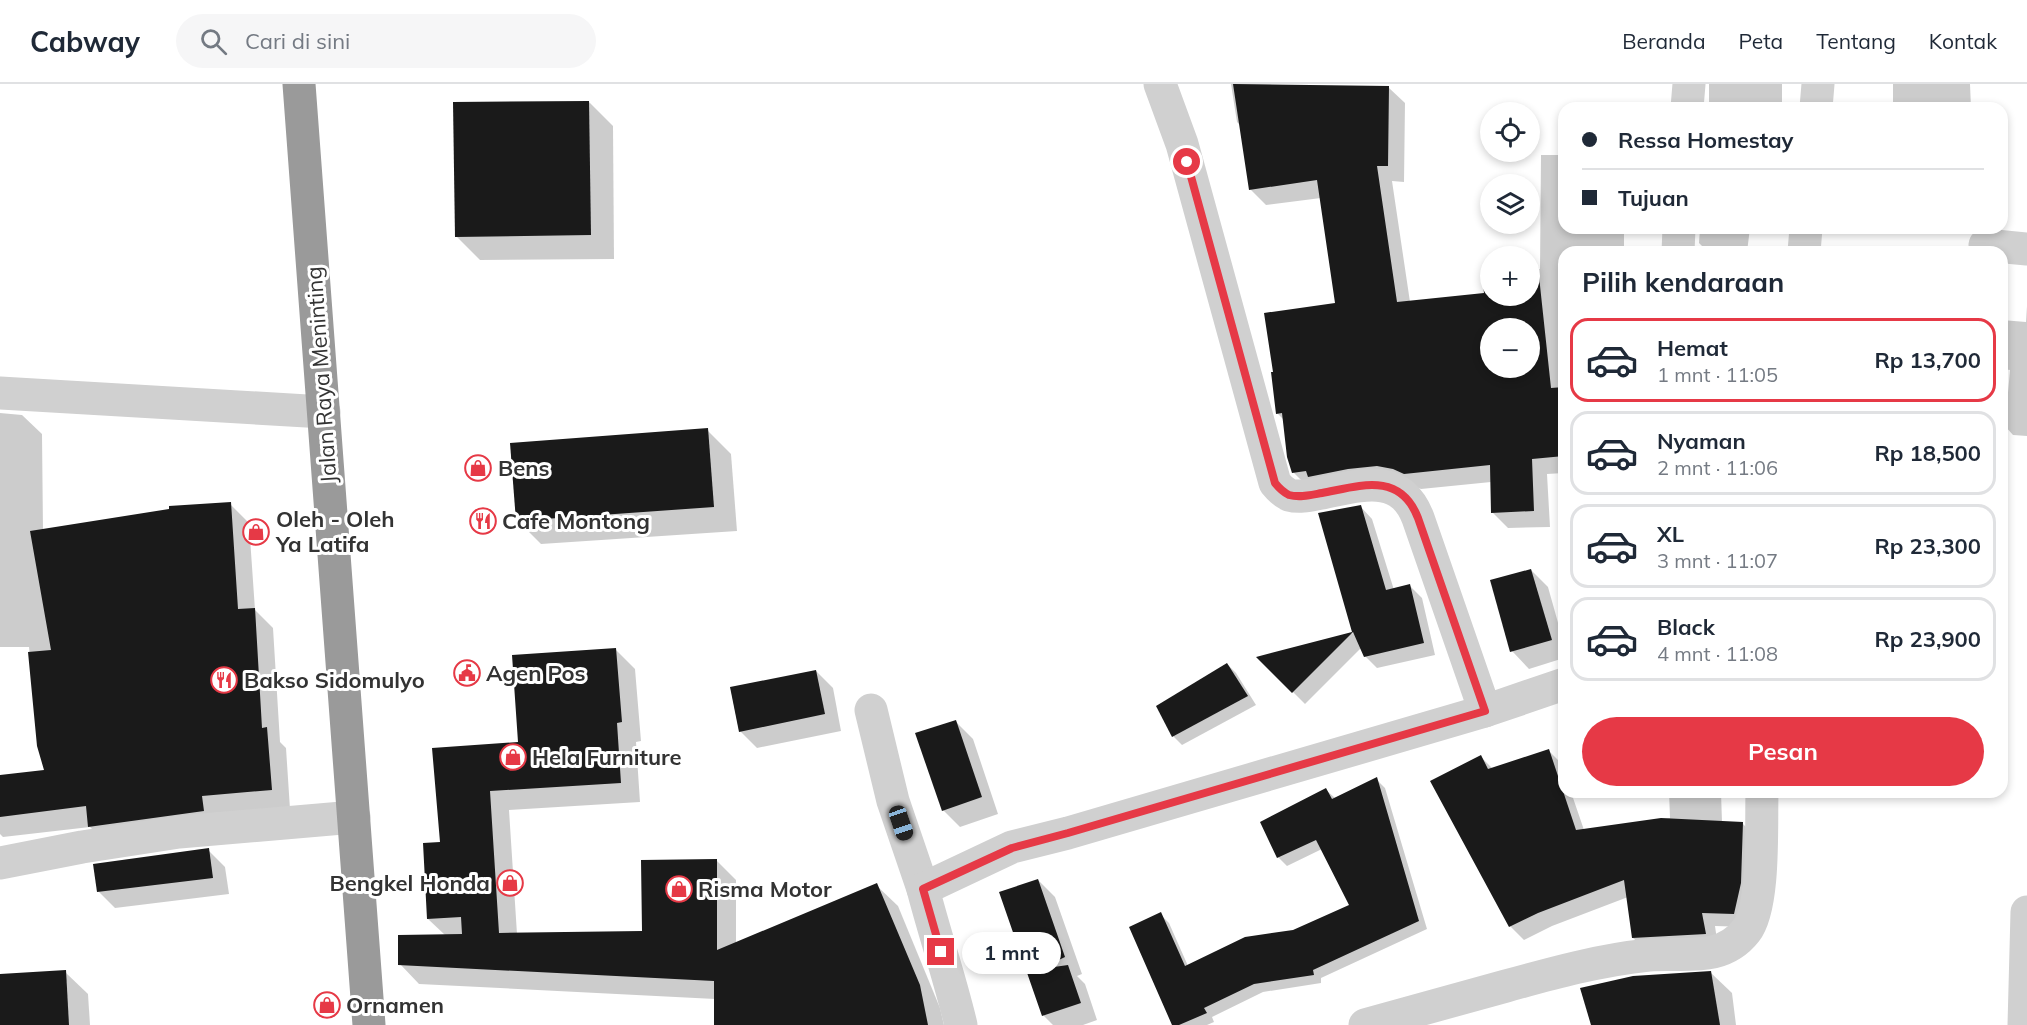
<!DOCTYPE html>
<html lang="id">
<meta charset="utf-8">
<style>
:root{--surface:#fff;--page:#f6f6f7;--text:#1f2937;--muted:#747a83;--line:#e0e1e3;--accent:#e63946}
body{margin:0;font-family:Mulish,sans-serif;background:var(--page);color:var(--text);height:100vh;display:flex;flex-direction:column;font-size:22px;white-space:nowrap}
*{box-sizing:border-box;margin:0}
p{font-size:20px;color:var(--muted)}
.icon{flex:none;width:33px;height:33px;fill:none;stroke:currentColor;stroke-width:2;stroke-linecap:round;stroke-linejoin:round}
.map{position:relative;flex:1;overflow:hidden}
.details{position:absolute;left:1558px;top:162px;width:450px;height:552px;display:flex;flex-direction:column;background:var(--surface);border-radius:18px;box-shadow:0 3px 9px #0003}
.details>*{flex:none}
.hud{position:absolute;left:1558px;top:18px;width:450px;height:132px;border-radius:18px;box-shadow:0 3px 9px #0003;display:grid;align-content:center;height:132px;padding:0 24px;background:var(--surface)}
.buttons{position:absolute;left:1480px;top:18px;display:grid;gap:12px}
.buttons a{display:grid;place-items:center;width:60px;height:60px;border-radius:50%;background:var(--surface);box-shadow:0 3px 9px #0003;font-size:30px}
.end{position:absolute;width:27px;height:27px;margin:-14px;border:8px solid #e63946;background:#fff;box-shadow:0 0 0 3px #fff}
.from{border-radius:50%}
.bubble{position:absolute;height:42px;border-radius:21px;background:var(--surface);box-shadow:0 3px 9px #0003;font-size:20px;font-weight:700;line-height:42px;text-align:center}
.car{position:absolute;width:18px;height:36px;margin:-18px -9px;border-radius:8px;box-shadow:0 0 4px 2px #0007;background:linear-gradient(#222 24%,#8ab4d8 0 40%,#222 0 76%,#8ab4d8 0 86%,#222 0)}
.hud b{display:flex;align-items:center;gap:21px;height:57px;font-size:22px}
.hud b+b{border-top:2px solid var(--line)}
.hud i{width:15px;height:15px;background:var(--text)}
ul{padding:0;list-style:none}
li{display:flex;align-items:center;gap:18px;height:84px;margin:0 12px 9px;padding:0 12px;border:3px solid var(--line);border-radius:18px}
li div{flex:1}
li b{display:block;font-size:22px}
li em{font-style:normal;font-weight:700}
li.current{border-color:var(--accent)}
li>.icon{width:54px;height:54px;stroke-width:1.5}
h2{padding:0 24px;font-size:27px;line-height:72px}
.cta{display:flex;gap:12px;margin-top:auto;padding:12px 24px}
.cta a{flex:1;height:69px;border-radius:36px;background:var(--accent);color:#fff;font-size:24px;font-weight:700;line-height:69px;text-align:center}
header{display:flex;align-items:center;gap:36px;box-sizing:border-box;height:84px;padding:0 30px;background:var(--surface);border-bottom:2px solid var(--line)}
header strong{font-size:28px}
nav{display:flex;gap:33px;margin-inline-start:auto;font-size:21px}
.search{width:420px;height:54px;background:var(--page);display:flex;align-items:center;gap:15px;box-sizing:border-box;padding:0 21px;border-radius:33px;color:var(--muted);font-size:22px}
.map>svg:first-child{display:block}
</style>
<header>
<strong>Cabway</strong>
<div class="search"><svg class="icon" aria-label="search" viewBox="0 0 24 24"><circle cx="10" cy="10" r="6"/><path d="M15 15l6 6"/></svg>Cari di sini</div>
<nav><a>Beranda</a><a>Peta</a><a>Tentang</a><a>Kontak</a></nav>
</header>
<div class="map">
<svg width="2027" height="941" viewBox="0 0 2027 941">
<rect width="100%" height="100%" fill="#fff"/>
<g fill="#0003" fill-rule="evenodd">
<path d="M 1231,0 L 1388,3 L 1405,19 L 1404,98 L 1392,97 L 1410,218 L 1486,210 L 1491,189 L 1491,212 L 1530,212 L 1530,186 L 1540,185 L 1541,71 L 1564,71 L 1564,144 L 1624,144 L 1624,168 L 1564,168 L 1564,241 L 1558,240 L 1564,304 L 1564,389 L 1547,390 L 1550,443 L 1508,444 L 1492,428 L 1491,398 L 1421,405 L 1411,401 L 1309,404 L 1293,388 L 1285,337 L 1277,329 L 1337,220 L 1321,114 L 1266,121 L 1250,105 L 1240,41 L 1237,38 ZM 1491,244 L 1530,244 L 1530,284 L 1491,284 Z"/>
<rect x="1709" y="0" width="73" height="24"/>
<path d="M 1893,0 L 1970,0 L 1971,24 L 1893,24 Z"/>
<path d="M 589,18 L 613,42 L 614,175 L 480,176 L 456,152 Z"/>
<path d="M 1700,144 L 1750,144 L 1747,168 L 1707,167 L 1699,159 Z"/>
<path d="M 2027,222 L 2027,352 L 2013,351 L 2005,342 L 2010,286 L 2002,285 L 2002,236 L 2026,238 Z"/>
<path d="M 0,329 L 22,331 L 42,350 L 43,447 L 230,420 L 249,439 L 255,526 L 273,544 L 280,658 L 286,664 L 290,725 L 109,761 L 90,743 L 3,753 L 0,750 L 0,692 L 46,687 L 38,661 L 29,563 L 0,563 Z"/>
<path d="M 707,346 L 731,370 L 737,447 L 541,460 L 517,436 Z"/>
<path d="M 1360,422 L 1372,435 L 1394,506 L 1410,502 L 1422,514 L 1435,571 L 1377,584 L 1365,572 L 1361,564 L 1305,620 L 1259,574 L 1354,549 Z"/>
<path d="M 1531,486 L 1548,503 L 1564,560 L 1564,574 L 1529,585 L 1512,567 Z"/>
<path d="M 616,566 L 635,585 L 641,657 L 636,658 L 640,718 L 509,726 L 517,850 L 643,848 L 717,777 L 736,796 L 736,860 L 795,941 L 715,941 L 715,915 L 419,900 L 400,880 L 445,851 L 428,835 L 442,759 L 520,659 Z"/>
<path d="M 1227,580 L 1236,589 L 1256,621 L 1182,661 L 1174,653 L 1158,622 Z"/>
<path d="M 816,587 L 833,604 L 841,647 L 757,664 L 740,647 Z"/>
<path d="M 956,638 L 973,655 L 998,730 L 960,743 L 943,726 Z"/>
<path d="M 1548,666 L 1562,680 L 1564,688 L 1564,708 L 1571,708 L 1584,746 L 1670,734 L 1669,708 L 1721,708 L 1722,738 L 1742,739 L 1756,753 L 1747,843 L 1715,842 L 1718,863 L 1647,867 L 1633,854 L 1628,813 L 1552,842 L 1524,856 L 1510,842 L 1481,673 L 1493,685 Z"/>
<path d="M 1376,695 L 1385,704 L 1427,845 L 1321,894 L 1321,899 L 1263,908 L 1212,933 L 1214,938 L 1207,941 L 1174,941 L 1160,830 L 1169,839 L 1188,882 L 1293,848 L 1351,822 L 1322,765 L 1287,782 L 1278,773 L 1326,706 L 1335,714 Z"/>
<path d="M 208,766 L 225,783 L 229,810 L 115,824 L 98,807 Z"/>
<path d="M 1038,796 L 1055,813 L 1082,890 L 1077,892 L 1085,900 L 1097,936 L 1083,941 L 1053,941 L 1044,932 L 1001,809 Z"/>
<path d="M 876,801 L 898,822 L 940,924 L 944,941 L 835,941 Z"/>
<path d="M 65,888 L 88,910 L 90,941 L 0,941 L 0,892 Z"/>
<path d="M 1711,889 L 1732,909 L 1736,941 L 1593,941 Z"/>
</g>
<g fill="#1a1a1a" fill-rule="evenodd">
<path d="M 1233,0 L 1389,2 L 1388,82 L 1377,82 L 1397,218 L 1484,209 L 1482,189 L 1491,188 L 1491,212 L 1530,212 L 1530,184 L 1538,183 L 1551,304 L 1564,303 L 1564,372 L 1532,375 L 1534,427 L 1491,429 L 1490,381 L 1404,390 L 1393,385 L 1377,382 L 1348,385 L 1308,393 L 1306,387 L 1292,389 L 1287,373 L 1282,329 L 1276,330 L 1271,288 L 1273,288 L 1264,229 L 1335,219 L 1317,96 L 1249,106 ZM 1491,244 L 1530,244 L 1530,284 L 1491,284 Z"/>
<path d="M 589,17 L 591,151 L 455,153 L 453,18 Z"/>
<path d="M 708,344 L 714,423 L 516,437 L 510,359 Z"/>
<path d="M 231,418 L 238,525 L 255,524 L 262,644 L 267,643 L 272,706 L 202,712 L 204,727 L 88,743 L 86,722 L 0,733 L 0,691 L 44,686 L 37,662 L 28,568 L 51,566 L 30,447 L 169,425 L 169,422 Z"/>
<path d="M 1361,421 L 1386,506 L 1410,500 L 1424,559 L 1364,573 L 1353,548 L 1292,609 L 1256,573 L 1352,548 L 1318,429 Z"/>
<path d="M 1531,485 L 1552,556 L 1510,568 L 1490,496 Z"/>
<path d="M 616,564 L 622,638 L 617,639 L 621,699 L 490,707 L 499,849 L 642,847 L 641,776 L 717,775 L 717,866 L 877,799 L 920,901 L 928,941 L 714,941 L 714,897 L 398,881 L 398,851 L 462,850 L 461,833 L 427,835 L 423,759 L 440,758 L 432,664 L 518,658 L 512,571 Z"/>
<path d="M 1227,579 L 1248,612 L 1172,653 L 1156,622 Z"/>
<path d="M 816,586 L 825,630 L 739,648 L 730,603 Z"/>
<path d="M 956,636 L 982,713 L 942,727 L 915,649 Z"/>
<path d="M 1549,665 L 1576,746 L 1661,734 L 1743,738 L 1741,799 L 1734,830 L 1702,829 L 1706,850 L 1632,854 L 1624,796 L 1538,829 L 1509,843 L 1430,697 L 1481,671 L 1488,685 Z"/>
<path d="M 1377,693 L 1419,837 L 1313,886 L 1314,891 L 1254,900 L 1204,924 L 1207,929 L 1179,941 L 1172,941 L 1129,843 L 1161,828 L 1185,882 L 1245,853 L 1293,846 L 1349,821 L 1316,756 L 1277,774 L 1260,738 L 1326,704 L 1332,715 Z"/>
<path d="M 209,764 L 213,794 L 97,808 L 93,780 Z"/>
<path d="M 1038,795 L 1065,873 L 1040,885 L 1068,881 L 1081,919 L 1042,932 L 999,808 Z"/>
<path d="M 66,886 L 69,941 L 0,941 L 0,890 Z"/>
<path d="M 1711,887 L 1720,941 L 1591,941 L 1580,904 L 1633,892 Z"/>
</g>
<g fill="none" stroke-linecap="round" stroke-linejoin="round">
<g stroke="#d0d0d0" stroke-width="33">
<path d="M 1160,0 L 1182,60 L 1275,399 C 1279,404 1283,408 1289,411 C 1300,414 1311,411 1322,409 C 1359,402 1400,387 1418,434 L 1485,627"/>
<path d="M 1687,24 L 1689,0"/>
<path d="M 1816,24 L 1818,0"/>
<path d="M 1985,161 L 2027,165"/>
<path d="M 1678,168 L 1679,144"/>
<path d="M 1804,168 L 1806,144"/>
<path d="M 0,309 L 324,328"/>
<path d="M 871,626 L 893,717 L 923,805"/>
<path d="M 0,779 L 82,763 L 179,748 L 354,733"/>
<path d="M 961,941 C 950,895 935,851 923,805 L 1012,763 L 1068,749 L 1485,627 L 1564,600"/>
<path d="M 1365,941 C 1412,928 1459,915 1506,902 C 1553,889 1600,876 1649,871 C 1684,868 1721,879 1746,847 C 1765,823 1761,741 1762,708"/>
<path d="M 2024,941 L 2027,828"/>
</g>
<path stroke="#9a9a9a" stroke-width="33" d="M 299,0 L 369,941"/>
</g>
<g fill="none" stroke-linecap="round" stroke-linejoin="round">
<path stroke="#e63946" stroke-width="8" d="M 941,868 L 923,805 L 1012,764 L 1068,749 L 1485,627 L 1418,434 C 1400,387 1359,402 1322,409 C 1311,411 1300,414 1289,411 C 1283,408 1279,404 1275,399 L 1187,78"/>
</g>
<defs>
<g id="shop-ring" transform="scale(1.35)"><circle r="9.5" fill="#fff" stroke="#e63946" stroke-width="1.5"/><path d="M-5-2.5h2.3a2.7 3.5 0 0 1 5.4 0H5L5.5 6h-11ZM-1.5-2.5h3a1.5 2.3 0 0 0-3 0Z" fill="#e63946"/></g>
<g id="restaurant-ring" transform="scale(1.35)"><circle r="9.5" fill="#fff" stroke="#e63946" stroke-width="1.5"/><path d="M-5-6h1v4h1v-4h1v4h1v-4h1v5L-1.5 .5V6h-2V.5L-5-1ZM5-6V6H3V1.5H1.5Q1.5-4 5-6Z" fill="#e63946"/></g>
<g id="civic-ring" transform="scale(1.35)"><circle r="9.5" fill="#fff" stroke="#e63946" stroke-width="1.5"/><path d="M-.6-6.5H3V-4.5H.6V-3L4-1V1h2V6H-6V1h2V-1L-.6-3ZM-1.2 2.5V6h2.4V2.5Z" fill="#e63946"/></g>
</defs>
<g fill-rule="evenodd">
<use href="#shop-ring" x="478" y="384"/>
<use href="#restaurant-ring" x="483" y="437"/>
<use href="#shop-ring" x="256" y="448"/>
<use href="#civic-ring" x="467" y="589"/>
<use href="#restaurant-ring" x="224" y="596"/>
<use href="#shop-ring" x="513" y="673"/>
<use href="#shop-ring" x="510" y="799"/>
<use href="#shop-ring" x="679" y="805"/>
<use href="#shop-ring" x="327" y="921"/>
</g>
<g text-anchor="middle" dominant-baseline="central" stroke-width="6" stroke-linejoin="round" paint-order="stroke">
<g font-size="22" fill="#333" stroke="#fff">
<text transform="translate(321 291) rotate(-94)">Jalan Raya Meninting</text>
</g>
<g font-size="22" font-weight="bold" fill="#333" stroke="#fff" text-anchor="start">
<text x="498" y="384">Bens</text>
<text x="276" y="435">Oleh - Oleh<tspan x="276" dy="25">Ya Latifa</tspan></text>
<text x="502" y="437">Cafe Montong</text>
<text x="486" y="589">Agen Pos</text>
<text x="244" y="596">Bakso Sidomulyo</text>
<text x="532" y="673">Hela Furniture</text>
<text x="490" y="799" text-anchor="end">Bengkel Honda</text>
<text x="698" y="805">Risma Motor</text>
<text x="346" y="921">Ornamen</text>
</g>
</g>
</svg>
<div class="buttons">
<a><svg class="icon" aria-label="locate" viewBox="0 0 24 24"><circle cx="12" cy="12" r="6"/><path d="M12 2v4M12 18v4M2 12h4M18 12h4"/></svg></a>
<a><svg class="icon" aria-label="layers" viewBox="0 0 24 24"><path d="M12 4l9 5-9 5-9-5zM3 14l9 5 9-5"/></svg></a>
<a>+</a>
<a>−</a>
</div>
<i class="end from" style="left:1187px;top:78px"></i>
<i class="end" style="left:941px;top:868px"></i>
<div class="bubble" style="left:962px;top:848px;width:99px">1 mnt</div>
<i class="car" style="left:901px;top:739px;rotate:161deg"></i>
<div class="hud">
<b><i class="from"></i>Ressa Homestay</b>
<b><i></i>Tujuan</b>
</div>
<section class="details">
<h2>Pilih kendaraan</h2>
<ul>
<li class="current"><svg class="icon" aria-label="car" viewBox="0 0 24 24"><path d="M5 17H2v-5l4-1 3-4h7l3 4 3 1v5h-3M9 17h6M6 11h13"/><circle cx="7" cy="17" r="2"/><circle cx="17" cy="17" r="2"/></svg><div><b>Hemat</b><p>1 mnt · 11:05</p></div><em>Rp 13,700</em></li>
<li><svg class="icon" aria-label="car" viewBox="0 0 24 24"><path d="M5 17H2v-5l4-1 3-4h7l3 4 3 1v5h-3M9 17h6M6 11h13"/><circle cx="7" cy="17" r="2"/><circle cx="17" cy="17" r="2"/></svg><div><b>Nyaman</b><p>2 mnt · 11:06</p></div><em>Rp 18,500</em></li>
<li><svg class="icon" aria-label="car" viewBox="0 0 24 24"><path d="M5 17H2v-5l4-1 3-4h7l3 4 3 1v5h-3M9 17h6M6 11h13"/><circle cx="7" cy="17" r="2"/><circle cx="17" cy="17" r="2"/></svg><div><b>XL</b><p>3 mnt · 11:07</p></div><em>Rp 23,300</em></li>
<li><svg class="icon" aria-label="car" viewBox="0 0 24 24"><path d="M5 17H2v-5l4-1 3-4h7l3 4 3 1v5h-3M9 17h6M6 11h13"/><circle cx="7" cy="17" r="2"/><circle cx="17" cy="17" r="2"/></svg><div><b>Black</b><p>4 mnt · 11:08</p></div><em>Rp 23,900</em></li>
</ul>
<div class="cta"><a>Pesan</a></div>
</section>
</div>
